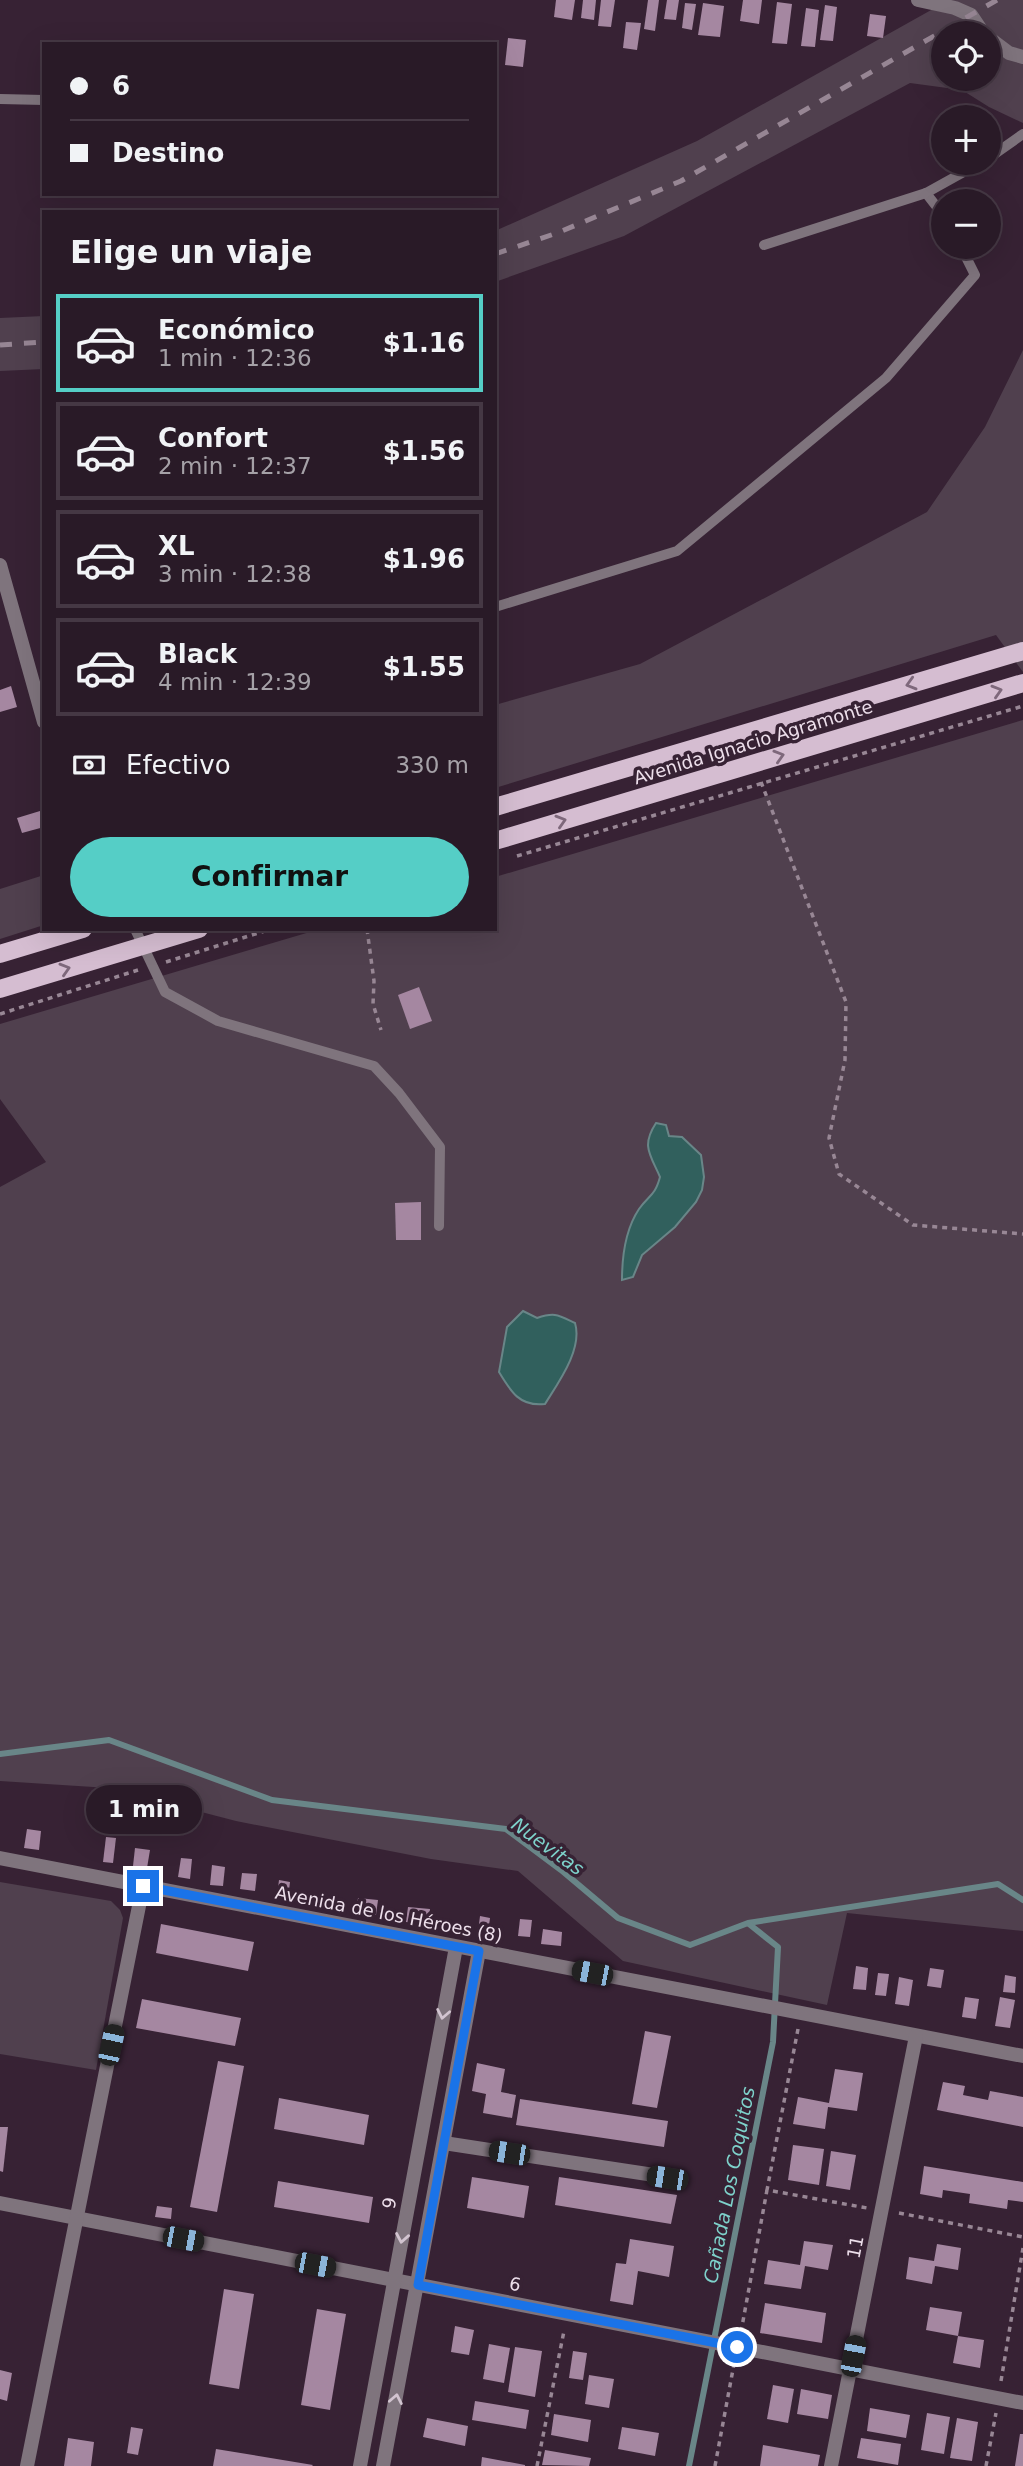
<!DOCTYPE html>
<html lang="es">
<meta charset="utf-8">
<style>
:root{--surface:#291a27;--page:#31232f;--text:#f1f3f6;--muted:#a5a1a7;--line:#453844;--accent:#55cec6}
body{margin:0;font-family:"DejaVu Sans",sans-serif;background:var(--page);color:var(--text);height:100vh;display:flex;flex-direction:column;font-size:26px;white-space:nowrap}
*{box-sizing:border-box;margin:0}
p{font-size:23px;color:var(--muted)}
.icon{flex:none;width:38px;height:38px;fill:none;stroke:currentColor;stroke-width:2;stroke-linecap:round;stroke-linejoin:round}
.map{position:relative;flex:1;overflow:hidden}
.sheet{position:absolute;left:42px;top:210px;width:455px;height:721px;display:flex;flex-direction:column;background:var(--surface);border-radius:0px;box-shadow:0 7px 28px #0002,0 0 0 2px var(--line)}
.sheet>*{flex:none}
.banner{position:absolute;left:42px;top:42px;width:455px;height:154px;border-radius:0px;box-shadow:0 7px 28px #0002,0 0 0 2px var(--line);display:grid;align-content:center;height:154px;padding:0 28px;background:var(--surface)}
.tools{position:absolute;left:931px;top:21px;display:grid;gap:14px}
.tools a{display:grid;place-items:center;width:70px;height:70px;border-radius:50%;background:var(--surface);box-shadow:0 7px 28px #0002,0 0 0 2px var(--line);font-size:35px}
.end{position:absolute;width:32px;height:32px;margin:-16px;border:9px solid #1a73e8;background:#fff;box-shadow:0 0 0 4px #fff}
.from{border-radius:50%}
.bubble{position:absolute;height:49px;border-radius:24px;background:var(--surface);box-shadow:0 7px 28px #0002,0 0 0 2px var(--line);font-size:23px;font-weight:800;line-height:49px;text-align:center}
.car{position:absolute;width:21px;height:42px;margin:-21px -10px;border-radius:9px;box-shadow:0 0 5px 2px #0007;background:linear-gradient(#222 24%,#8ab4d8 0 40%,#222 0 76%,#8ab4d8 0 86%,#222 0)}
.banner b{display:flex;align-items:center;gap:24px;height:66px;font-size:26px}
.banner b+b{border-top:2px solid var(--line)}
.banner i{width:18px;height:18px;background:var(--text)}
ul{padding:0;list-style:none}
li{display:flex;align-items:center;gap:21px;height:98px;margin:0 14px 10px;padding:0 14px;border:4px solid var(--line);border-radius:0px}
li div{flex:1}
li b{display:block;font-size:26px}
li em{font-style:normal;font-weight:800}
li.on{border-color:var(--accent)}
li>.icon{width:63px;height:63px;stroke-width:1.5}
h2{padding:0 28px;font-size:32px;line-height:84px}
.pay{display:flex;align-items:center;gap:18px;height:77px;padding:0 28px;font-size:26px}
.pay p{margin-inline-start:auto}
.button{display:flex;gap:14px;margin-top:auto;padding:14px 28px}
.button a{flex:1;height:80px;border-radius:42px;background:var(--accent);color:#111;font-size:28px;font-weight:800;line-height:80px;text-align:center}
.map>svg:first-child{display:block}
</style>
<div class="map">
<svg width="1023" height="2466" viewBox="0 0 1023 2466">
<rect width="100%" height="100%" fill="#372234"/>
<g fill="#50404e" fill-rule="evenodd">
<path d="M 949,0 L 1023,0 L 1023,123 L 989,107 L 962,90 L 910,83 L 624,236 L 495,282 L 495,231 L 697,141 ZM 943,33 L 989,33 L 989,79 L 943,79 Z"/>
<path d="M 44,316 L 44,369 L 0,371 L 0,318 Z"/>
<path d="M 1023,350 L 1023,672 L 996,635 L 495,788 L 495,705 L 640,664 L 927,512 L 985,427 Z"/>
<path d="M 1023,720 L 1023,1931 L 847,1913 L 827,2005 L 623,1961 L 518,1871 L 431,1859 L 236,1821 L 109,1788 L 0,1781 L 0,1187 L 46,1162 L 0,1099 L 0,1024 L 320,929 L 495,929 L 495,877 Z"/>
<path d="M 44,875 L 44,925 L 0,939 L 0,889 Z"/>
<path d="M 0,1882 L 111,1901 L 120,1910 L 123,1918 L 96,2070 L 0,2054 Z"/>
</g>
<g fill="#31605d" stroke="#698688" stroke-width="2">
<path d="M 656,1123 L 666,1125 L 669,1136 L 682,1137 L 701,1155 L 704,1177 L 702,1190 L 696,1202 L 675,1227 L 642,1255 L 633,1277 L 622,1280 C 622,1256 625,1230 639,1209 C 649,1195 655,1196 660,1177 C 650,1154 641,1146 656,1123 Z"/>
<path d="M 523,1311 L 537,1318 C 555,1312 558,1315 575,1323 C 583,1349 558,1383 545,1404 C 520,1407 511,1392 499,1372 L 507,1327 Z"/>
</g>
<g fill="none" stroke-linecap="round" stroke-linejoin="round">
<g stroke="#698688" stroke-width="6">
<path d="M 0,1754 L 109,1740 L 272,1800 L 506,1829 L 561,1870 L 618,1918 L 690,1945 L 748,1923 L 998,1884 L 1023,1900"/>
<path d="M 689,2466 L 773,2042 L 778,1947 L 749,1924"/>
</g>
</g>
<g fill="#a587a1">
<path d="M 556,0 L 575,0 L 572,20 L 554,17 Z"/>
<path d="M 583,0 L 596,0 L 594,20 L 581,18 Z"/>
<path d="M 601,0 L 615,0 L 611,27 L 598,26 Z"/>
<path d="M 648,0 L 659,0 L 655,31 L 644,29 Z"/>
<path d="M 667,0 L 679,0 L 676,20 L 664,19 Z"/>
<path d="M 743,0 L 762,0 L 759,24 L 740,21 Z"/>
<path d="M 777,2 L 792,4 L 787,44 L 772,43 Z"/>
<path d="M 685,3 L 696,4 L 692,30 L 682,28 Z"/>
<path d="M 703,3 L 724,6 L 720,37 L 698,35 Z"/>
<path d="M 825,5 L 837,7 L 833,41 L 820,40 Z"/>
<path d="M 806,8 L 819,10 L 815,47 L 801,46 Z"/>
<path d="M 870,14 L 886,16 L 883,38 L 867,36 Z"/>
<path d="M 626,22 L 641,23 L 637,50 L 623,48 Z"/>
<path d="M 508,38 L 526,40 L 523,67 L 505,65 Z"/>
<path d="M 11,686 L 17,707 L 0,712 L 0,690 Z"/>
<path d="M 40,811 L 44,827 L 22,833 L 17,818 Z"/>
<path d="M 419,987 L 432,1021 L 410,1029 L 398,995 Z"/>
<path d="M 421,1202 L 421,1240 L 396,1240 L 395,1203 Z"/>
<path d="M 27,1829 L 41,1831 L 39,1850 L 24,1848 Z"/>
<path d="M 106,1837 L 116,1838 L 113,1863 L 103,1862 Z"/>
<path d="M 135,1848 L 150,1850 L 147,1868 L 133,1866 Z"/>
<path d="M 181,1858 L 192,1859 L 190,1879 L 178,1877 Z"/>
<path d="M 212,1865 L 225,1867 L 223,1886 L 210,1885 Z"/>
<path d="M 242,1873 L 257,1874 L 255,1891 L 240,1889 Z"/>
<path d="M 279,1880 L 290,1882 L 288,1898 L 277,1896 Z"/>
<path d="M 358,1898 L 378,1900 L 376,1915 L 356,1912 Z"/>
<path d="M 408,1907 L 430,1909 L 428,1925 L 406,1922 Z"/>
<path d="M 480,1916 L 490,1918 L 488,1933 L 478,1932 Z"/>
<path d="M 520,1919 L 532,1920 L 530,1937 L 518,1936 Z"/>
<path d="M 161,1924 L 254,1942 L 248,1971 L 156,1953 Z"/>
<path d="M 543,1929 L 562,1932 L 561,1946 L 541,1944 Z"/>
<path d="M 856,1966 L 868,1968 L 866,1990 L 853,1989 Z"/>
<path d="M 930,1968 L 944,1970 L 941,1988 L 927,1986 Z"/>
<path d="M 878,1973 L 889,1974 L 886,1996 L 875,1995 Z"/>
<path d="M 1005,1975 L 1016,1977 L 1015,1993 L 1003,1992 Z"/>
<path d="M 899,1977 L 913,1980 L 909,2006 L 895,2004 Z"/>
<path d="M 965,1997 L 979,1999 L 976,2019 L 962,2017 Z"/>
<path d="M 1000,1997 L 1015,2000 L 1010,2028 L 995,2026 Z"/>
<path d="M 142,1999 L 241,2018 L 235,2046 L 136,2028 Z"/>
<path d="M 645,2031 L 671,2036 L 657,2108 L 632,2104 Z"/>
<path d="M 218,2061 L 244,2066 L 217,2212 L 190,2207 Z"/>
<path d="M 477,2063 L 505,2069 L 501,2092 L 516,2095 L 512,2118 L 483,2113 L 486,2094 L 472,2091 Z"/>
<path d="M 835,2069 L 863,2073 L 857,2111 L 828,2107 L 825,2129 L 793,2124 L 798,2097 L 829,2103 Z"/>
<path d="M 943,2082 L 965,2086 L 963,2095 L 988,2100 L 990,2091 L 1023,2097 L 1023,2127 L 937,2110 Z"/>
<path d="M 279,2098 L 369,2115 L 364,2145 L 274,2129 Z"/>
<path d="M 520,2099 L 668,2121 L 664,2147 L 516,2125 Z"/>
<path d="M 0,2127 L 8,2127 L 3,2172 L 0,2171 Z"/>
<path d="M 793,2145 L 824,2149 L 819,2185 L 788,2180 Z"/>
<path d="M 831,2151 L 856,2155 L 850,2190 L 826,2186 Z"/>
<path d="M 924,2166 L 1023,2182 L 1023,2202 L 1008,2200 L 1007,2209 L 969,2203 L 970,2194 L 943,2190 L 942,2198 L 920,2194 Z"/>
<path d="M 472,2177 L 529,2186 L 524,2218 L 467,2208 Z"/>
<path d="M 559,2177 L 677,2195 L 671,2224 L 555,2205 Z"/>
<path d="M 278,2181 L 373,2197 L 369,2223 L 274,2207 Z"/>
<path d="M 157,2206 L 172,2208 L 171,2219 L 155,2217 Z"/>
<path d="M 630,2239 L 674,2246 L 669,2277 L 638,2271 L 633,2305 L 610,2301 L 616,2263 L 626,2264 Z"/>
<path d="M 804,2241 L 833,2245 L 828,2270 L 805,2266 L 801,2289 L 764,2284 L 768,2260 L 800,2265 Z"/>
<path d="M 937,2244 L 961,2248 L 958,2270 L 935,2266 L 932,2284 L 906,2279 L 909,2257 L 934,2261 Z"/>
<path d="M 224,2289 L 254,2294 L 239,2389 L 209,2384 Z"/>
<path d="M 765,2303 L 826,2313 L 822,2343 L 760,2333 Z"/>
<path d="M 930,2307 L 962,2312 L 958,2336 L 926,2330 Z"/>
<path d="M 317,2309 L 346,2314 L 330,2410 L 301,2405 Z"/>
<path d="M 455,2326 L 474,2330 L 469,2355 L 451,2352 Z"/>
<path d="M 958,2336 L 984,2340 L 980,2368 L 953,2363 Z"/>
<path d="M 489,2344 L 510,2348 L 504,2383 L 483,2379 Z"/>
<path d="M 515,2347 L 542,2351 L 535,2397 L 508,2392 Z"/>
<path d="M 573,2351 L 587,2353 L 583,2380 L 569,2378 Z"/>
<path d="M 0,2370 L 12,2373 L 7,2401 L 0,2399 Z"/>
<path d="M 589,2375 L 614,2379 L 609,2408 L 585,2404 Z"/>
<path d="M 773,2385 L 794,2389 L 788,2423 L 767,2419 Z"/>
<path d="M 801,2389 L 832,2395 L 828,2419 L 797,2414 Z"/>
<path d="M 475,2401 L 529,2410 L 526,2429 L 472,2420 Z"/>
<path d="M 870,2408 L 910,2415 L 906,2438 L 867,2431 Z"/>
<path d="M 927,2413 L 950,2417 L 944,2454 L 921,2450 Z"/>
<path d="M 554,2414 L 591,2420 L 588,2442 L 551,2435 Z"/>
<path d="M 427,2418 L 468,2426 L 465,2446 L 423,2437 Z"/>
<path d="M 957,2418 L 978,2422 L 972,2461 L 950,2458 Z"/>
<path d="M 131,2427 L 143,2429 L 138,2455 L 127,2453 Z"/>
<path d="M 622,2427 L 659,2433 L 655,2456 L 618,2449 Z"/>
<path d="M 1020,2434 L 1023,2434 L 1023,2466 L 1015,2466 Z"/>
<path d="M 68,2438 L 94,2442 L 91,2466 L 64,2466 Z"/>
<path d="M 861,2438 L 901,2444 L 898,2465 L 857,2458 Z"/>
<path d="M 763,2445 L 820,2455 L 818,2466 L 760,2466 Z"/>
<path d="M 216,2449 L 313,2465 L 312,2466 L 213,2466 Z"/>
<path d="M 545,2450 L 591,2458 L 589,2466 L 542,2465 Z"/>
<path d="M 482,2457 L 525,2465 L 525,2466 L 481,2466 Z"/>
</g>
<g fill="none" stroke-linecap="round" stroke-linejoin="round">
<g stroke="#988795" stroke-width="3.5" stroke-dasharray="5 5" stroke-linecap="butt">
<path d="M 761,782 L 846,1002 L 845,1060 L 829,1138 L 839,1174 L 913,1225 L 1023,1234"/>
<path d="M 517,856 L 1023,706"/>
<path d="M 367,929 L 374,981 L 373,1004 L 381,1030"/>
<path d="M 166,962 L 271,929"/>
<path d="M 0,1014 L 138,970"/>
<path d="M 798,2029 L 767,2190 L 867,2208"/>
<path d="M 899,2213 L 1023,2237"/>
<path d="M 741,2332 L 767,2190"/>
<path d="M 1001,2381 L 1023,2248"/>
<path d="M 537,2466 L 564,2331"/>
<path d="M 715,2466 L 734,2364"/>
<path d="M 986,2466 L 996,2413"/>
</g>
<g stroke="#7f747d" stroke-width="10">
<path d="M 0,99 L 44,100"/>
<path d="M 989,158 L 1023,134"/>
<path d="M 926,193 L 943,215"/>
<path d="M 764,245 L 926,193 L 980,163"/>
<path d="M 495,607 L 677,551 L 886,378 L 975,275 L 961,247"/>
<path d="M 135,929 L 165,992 L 218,1021 L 374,1066 L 399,1093 L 440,1147 L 439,1226"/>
</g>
<g stroke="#7f747d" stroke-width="14">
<path d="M 0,565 L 44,722"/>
<path d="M 0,1858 L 1023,2056"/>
<path d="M 444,2143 L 667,2177"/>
<path d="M 0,2203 L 1023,2403"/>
<path d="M 27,2466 L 143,1886"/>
<path d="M 360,2466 L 456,1947"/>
<path d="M 383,2466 L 479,1951"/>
<path d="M 831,2466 L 916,2036"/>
</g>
<g stroke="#7f747d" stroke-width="14">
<path d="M 918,0 L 955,8 L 971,15 L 983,33"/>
<path d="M 989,38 L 1009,53 L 1023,57"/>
</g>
<g stroke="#d5bdd1" stroke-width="18">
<path d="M 495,807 L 1023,651"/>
<path d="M 495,841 L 1023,683"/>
<path d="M 0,954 L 83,929"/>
<path d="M 0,989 L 199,929"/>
</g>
<g stroke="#978694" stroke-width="5" stroke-dasharray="12 12" stroke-linecap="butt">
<path d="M 495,254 L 557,233 L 681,181 L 997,0"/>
<path d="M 0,345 L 44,342"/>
</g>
</g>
<defs><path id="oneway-chevron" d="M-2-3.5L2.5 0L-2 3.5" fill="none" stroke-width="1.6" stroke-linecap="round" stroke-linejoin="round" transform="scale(1.75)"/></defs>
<g stroke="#7e687b">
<use href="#oneway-chevron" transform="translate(911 684) rotate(164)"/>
<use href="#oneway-chevron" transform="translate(997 691) rotate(-17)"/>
<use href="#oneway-chevron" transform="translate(779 756) rotate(-17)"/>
<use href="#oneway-chevron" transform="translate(561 821) rotate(-17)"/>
<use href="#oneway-chevron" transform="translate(65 969) rotate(-17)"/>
</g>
<g stroke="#d2c4d0">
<use href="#oneway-chevron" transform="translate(443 2014) rotate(101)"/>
<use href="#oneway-chevron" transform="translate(402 2238) rotate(100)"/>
<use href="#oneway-chevron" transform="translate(396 2399) rotate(-79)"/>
</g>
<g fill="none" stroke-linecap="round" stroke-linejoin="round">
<path stroke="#1a73e8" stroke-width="9" d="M 143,1886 L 479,1951 L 418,2285 L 737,2347"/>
</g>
<g text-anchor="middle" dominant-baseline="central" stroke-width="7" stroke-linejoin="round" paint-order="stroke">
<g font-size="18" fill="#eddfeb" stroke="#372234">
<text transform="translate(753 742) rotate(-17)">Avenida Ignacio Agramonte</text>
<text transform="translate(389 1914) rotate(11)">Avenida de los Héroes (8)</text>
<text transform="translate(389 2203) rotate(-80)">9</text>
<text transform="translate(855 2247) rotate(-79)">11</text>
<text transform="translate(515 2284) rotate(11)">6</text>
</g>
<g font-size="19" font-style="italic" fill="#7ed2cb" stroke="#372234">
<text transform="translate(548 1846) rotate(36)">Nuevitas</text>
<text transform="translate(729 2185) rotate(-79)">Cañada Los Coquitos</text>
</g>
</g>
</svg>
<div class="tools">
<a><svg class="icon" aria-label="locate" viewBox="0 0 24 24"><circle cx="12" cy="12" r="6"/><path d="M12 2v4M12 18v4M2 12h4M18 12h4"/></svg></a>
<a>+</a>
<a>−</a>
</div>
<i class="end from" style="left:737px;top:2347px"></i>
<i class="end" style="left:143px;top:1886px"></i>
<div class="bubble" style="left:86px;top:1785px;width:116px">1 min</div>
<i class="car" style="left:592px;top:1973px;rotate:281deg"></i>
<i class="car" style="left:111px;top:2045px;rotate:12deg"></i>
<i class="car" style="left:509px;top:2153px;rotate:279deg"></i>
<i class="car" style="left:667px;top:2178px;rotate:279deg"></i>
<i class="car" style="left:183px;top:2239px;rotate:101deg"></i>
<i class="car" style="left:315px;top:2265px;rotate:101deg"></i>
<i class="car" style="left:853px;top:2356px;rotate:11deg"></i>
<div class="banner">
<b><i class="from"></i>6</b>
<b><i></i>Destino</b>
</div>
<section class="sheet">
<h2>Elige un viaje</h2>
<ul>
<li class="on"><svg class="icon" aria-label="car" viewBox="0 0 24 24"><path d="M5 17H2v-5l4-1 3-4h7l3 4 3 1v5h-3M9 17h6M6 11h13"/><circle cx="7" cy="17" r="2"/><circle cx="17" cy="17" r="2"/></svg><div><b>Económico</b><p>1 min · 12:36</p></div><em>$1.16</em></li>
<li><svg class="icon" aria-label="car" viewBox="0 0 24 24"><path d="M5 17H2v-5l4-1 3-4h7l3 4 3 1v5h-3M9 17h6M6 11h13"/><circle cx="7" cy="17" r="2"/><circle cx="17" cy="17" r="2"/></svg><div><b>Confort</b><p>2 min · 12:37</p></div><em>$1.56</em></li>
<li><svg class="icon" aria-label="car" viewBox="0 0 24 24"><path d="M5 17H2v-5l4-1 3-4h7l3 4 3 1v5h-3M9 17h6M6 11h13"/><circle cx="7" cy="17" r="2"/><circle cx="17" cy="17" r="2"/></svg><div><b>XL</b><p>3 min · 12:38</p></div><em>$1.96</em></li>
<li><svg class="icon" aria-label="car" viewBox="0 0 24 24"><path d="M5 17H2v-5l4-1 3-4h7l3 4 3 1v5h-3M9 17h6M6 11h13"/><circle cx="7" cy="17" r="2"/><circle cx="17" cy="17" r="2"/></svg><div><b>Black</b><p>4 min · 12:39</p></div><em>$1.55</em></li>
</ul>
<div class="pay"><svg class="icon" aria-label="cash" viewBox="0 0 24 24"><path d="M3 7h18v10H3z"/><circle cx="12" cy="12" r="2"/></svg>Efectivo<p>330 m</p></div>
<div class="button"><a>Confirmar</a></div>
</section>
</div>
